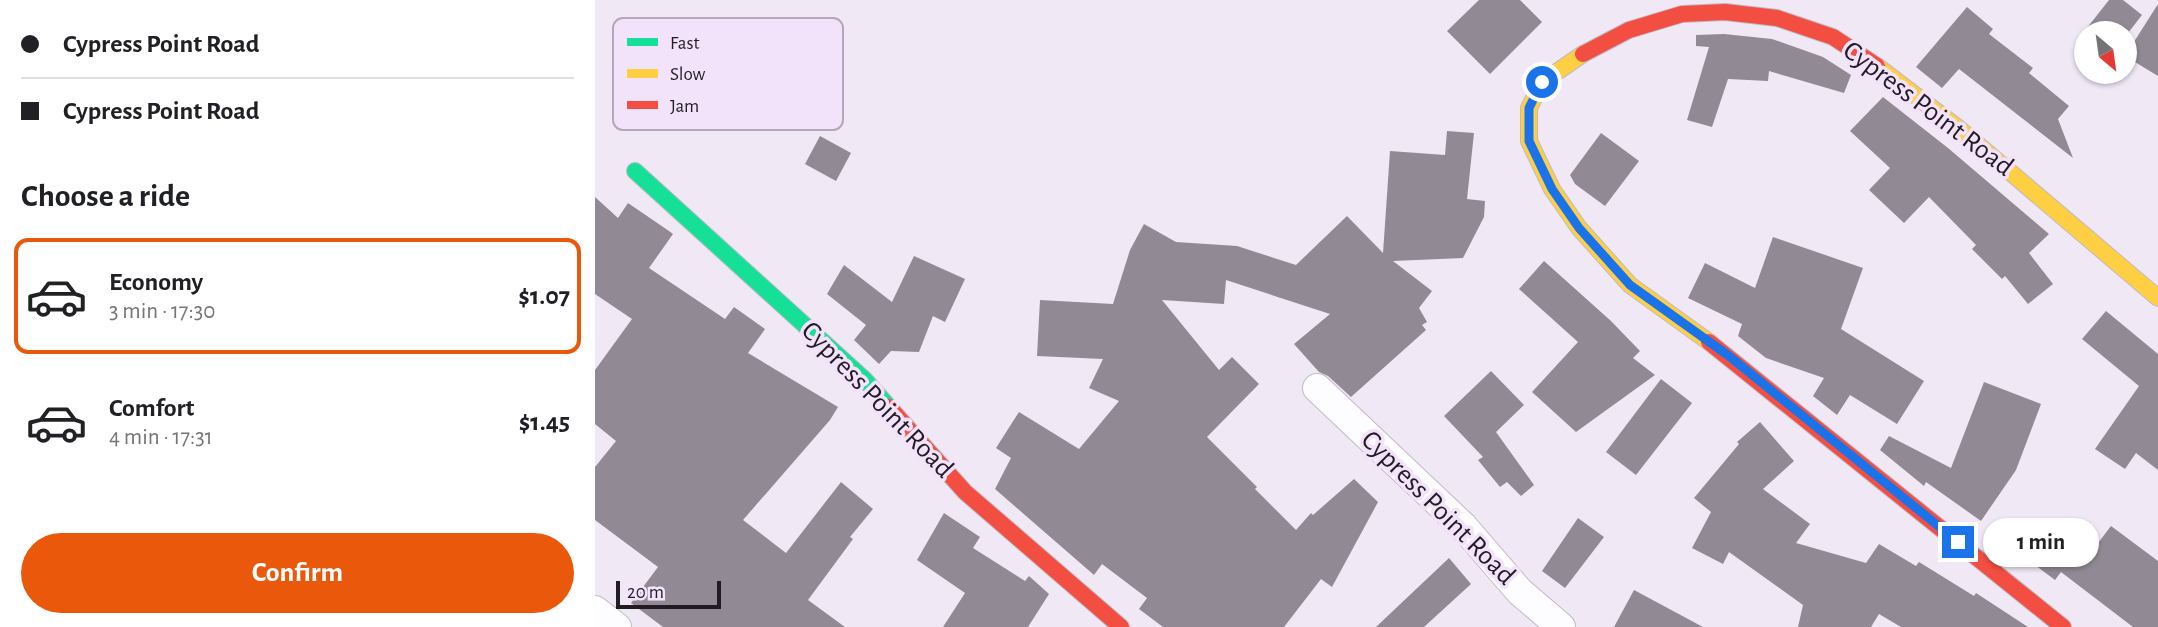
<!DOCTYPE html>
<meta charset="utf-8">
<style>
:root{--surface:#fff;--page:#f6f6f6;--text:#202124;--muted:#757577;--line:#e0e0e0;--accent:#ea580c}
body{margin:0;font-family:"Alegreya Sans",sans-serif;background:var(--page);color:var(--text);height:100vh;display:flex;flex-direction:column;font-size:26px;white-space:nowrap}
*{box-sizing:border-box;margin:0}
p{font-size:23px;color:var(--muted)}
.icon{flex:none;width:38px;height:38px;fill:none;stroke:currentColor;stroke-width:2;stroke-linecap:round;stroke-linejoin:round}
.map{position:relative;flex:1;overflow:hidden}
.side{display:flex;flex-direction:column;background:var(--surface);width:595px}
.side>*{flex:none}
.banner{display:grid;align-content:center;height:154px;padding:0 21px;background:var(--surface)}
.needle{width:46px;rotate:151deg}
.tools{position:absolute;left:1479px;top:21px;display:grid;gap:14px}
.tools a{display:grid;place-items:center;width:63px;height:63px;border-radius:50%;background:var(--surface);box-shadow:0 2px 5px #0004;font-size:35px}
.scale{position:absolute;left:21px;bottom:18px;width:105px;box-sizing:border-box;padding-left:7px;border:4px solid #211b23;border-top:0;font-size:19px;line-height:24px;white-space:nowrap;color:#211b23;-webkit-text-stroke:5px #f3e3fa;paint-order:stroke}
.end{position:absolute;width:32px;height:32px;margin:-16px;border:9px solid #1a73e8;background:#fff;box-shadow:0 0 0 4px #fff}
.from{border-radius:50%}
.bubble{position:absolute;height:49px;border-radius:24px;background:var(--surface);box-shadow:0 2px 5px #0004;font-size:23px;font-weight:700;line-height:49px;text-align:center}
.banner b{display:flex;align-items:center;gap:24px;height:66px;font-size:26px}
.banner b+b{border-top:2px solid var(--line)}
.banner i{width:18px;height:18px;background:var(--text)}
ul{padding:0;list-style:none}
li{display:flex;align-items:center;gap:21px;height:116px;margin:0 14px 10px;padding:0 7px;border:4px solid transparent;border-radius:14px}
li div{flex:1}
li b{display:block;font-size:26px}
li em{font-style:normal;font-weight:700}
li.on{border-color:var(--accent)}
li>.icon{width:63px;height:63px;stroke-width:1.5}
h2{padding:0 21px;font-size:32px;line-height:84px}
.cta{display:flex;gap:14px;margin-top:auto;padding:14px 21px}
.cta a{flex:1;height:80px;border-radius:42px;background:var(--accent);color:#fff;font-size:28px;font-weight:700;line-height:80px;text-align:center}
main{display:flex;flex:1;min-height:0}
.map>svg:first-child{display:block}
</style>
<main>
<section class="side">
<div class="banner">
<b><i class="from"></i>Cypress Point Road</b>
<b><i></i>Cypress Point Road</b>
</div>
<h2>Choose a ride</h2>
<ul>
<li class="on"><svg class="icon" aria-label="car" viewBox="0 0 24 24"><path d="M5 17H2v-5l4-1 3-4h7l3 4 3 1v5h-3M9 17h6M6 11h13"/><circle cx="7" cy="17" r="2"/><circle cx="17" cy="17" r="2"/></svg><div><b>Economy</b><p>3 min · 17:30</p></div><em>$1.07</em></li>
<li><svg class="icon" aria-label="car" viewBox="0 0 24 24"><path d="M5 17H2v-5l4-1 3-4h7l3 4 3 1v5h-3M9 17h6M6 11h13"/><circle cx="7" cy="17" r="2"/><circle cx="17" cy="17" r="2"/></svg><div><b>Comfort</b><p>4 min · 17:31</p></div><em>$1.45</em></li>
</ul>
<div class="cta"><a>Confirm</a></div>
</section>
<div class="map">
<svg width="1563" height="627" viewBox="0 0 1563 627">
<rect width="100%" height="100%" fill="#f1e8f5"/>
<g fill="#918a94">
<path d="M 884,0 L 925,0 L 947,22 L 895,74 L 852,31 Z"/>
<path d="M 1514,0 L 1528,0 L 1547,15 L 1533,33 L 1488,33 Z"/>
<path d="M 1563,4 L 1563,76 L 1530,56 Z"/>
<path d="M 1372,7 L 1398,29 L 1394,34 L 1438,68 L 1434,73 L 1474,106 L 1463,119 L 1478,158 L 1364,69 L 1347,88 L 1321,67 Z"/>
<path d="M 1129,34 L 1177,39 L 1228,57 L 1256,75 L 1249,93 L 1174,71 L 1173,81 L 1133,79 L 1117,127 L 1092,120 L 1114,47 L 1101,46 L 1101,35 Z"/>
<path d="M 1288,97 L 1353,148 L 1454,234 L 1434,253 L 1458,284 L 1433,304 L 1410,276 L 1407,279 L 1377,249 L 1381,245 L 1334,197 L 1309,223 L 1274,190 L 1295,168 L 1255,131 Z"/>
<path d="M 852,131 L 879,133 L 872,199 L 890,201 L 889,217 L 868,258 L 798,261 L 837,291 L 824,308 L 832,322 L 827,325 L 831,330 L 756,397 L 733,376 L 724,372 L 699,344 L 735,314 L 631,280 L 629,304 L 567,300 L 624,370 L 637,357 L 664,384 L 612,437 L 662,487 L 660,489 L 701,530 L 716,513 L 718,515 L 759,479 L 783,502 L 737,587 L 726,579 L 689,627 L 568,627 L 544,609 L 552,598 L 507,564 L 499,575 L 400,489 L 416,458 L 401,448 L 424,412 L 484,449 L 524,401 L 494,388 L 508,359 L 442,356 L 445,300 L 518,304 L 535,250 L 549,224 L 581,242 L 642,246 L 701,265 L 752,216 L 788,253 L 795,151 L 850,155 Z"/>
<path d="M 1006,133 L 1044,161 L 1010,206 L 980,184 L 975,175 Z"/>
<path d="M 225,136 L 256,153 L 241,181 L 210,164 Z"/>
<path d="M 0,197 L 23,218 L 33,203 L 74,231 L 78,234 L 54,268 L 130,319 L 139,307 L 170,329 L 153,353 L 243,407 L 235,420 L 148,520 L 191,553 L 246,482 L 278,509 L 255,537 L 258,539 L 213,600 L 250,627 L 68,627 L 36,603 L 63,567 L 0,520 L 0,467 L 21,441 L 0,424 L 0,370 L 37,319 L 0,294 Z"/>
<path d="M 1178,237 L 1268,268 L 1246,329 L 1329,381 L 1302,424 L 1255,395 L 1242,415 L 1218,396 L 1229,378 L 1171,358 L 1143,336 L 1147,324 L 1093,298 L 1110,263 L 1160,288 Z"/>
<path d="M 319,256 L 370,279 L 350,322 L 338,316 L 324,352 L 296,351 L 284,364 L 259,340 L 271,325 L 232,294 L 249,265 L 297,302 Z"/>
<path d="M 949,261 L 1016,321 L 1045,351 L 1038,358 L 1060,375 L 981,432 L 937,392 L 983,342 L 924,289 Z"/>
<path d="M 1511,311 L 1563,354 L 1563,470 L 1541,453 L 1530,469 L 1500,449 L 1544,386 L 1487,339 Z"/>
<path d="M 896,371 L 929,405 L 901,432 L 939,485 L 926,496 L 912,482 L 905,487 L 883,460 L 888,457 L 849,416 Z"/>
<path d="M 1066,379 L 1097,403 L 1041,475 L 1011,452 Z"/>
<path d="M 1389,382 L 1446,404 L 1421,470 L 1386,521 L 1331,482 L 1329,486 L 1285,450 L 1294,436 L 1356,468 Z"/>
<path d="M 1165,422 L 1199,461 L 1168,489 L 1215,524 L 1201,543 L 1271,563 L 1284,544 L 1321,566 L 1324,562 L 1379,596 L 1381,593 L 1433,627 L 1306,627 L 1284,614 L 1276,627 L 1203,627 L 1208,605 L 1134,552 L 1128,564 L 1097,548 L 1116,512 L 1099,498 L 1144,444 L 1142,442 Z"/>
<path d="M 349,513 L 385,537 L 378,548 L 430,581 L 434,576 L 454,594 L 433,627 L 348,627 L 370,593 L 322,560 Z"/>
<path d="M 983,518 L 1009,537 L 970,588 L 947,571 Z"/>
<path d="M 1516,526 L 1563,561 L 1563,627 L 1538,627 L 1466,572 L 1460,580 L 1432,559 L 1453,528 L 1493,556 Z"/>
<path d="M 854,558 L 876,584 L 829,627 L 781,627 Z"/>
<path d="M 1039,590 L 1108,627 L 1019,627 Z"/>
</g>
<g fill="none" stroke-linecap="round" stroke-linejoin="round">
<g stroke="#c1bac4" stroke-width="30">
<g id="street">
<path d="M 722,388 L 868,526 L 925,592 L 966,627"/>
<path d="M 0,610 L 22,627"/>
</g>
</g>
<g stroke="#c1bac4" stroke-width="18">
<path id="fast" d="M 40,171 L 270,380 L 294,407"/>
</g>
<g stroke="#c1bac4" stroke-width="18">
<g id="slow">
<path d="M 988,54 L 947,82 L 934,108 L 934,141 L 957,189 L 984,228 L 1035,285 L 1114,342"/>
<path d="M 1282,66 L 1367,131 L 1563,298"/>
</g>
</g>
<g stroke="#c1bac4" stroke-width="18">
<g id="jam">
<path d="M 988,54 L 1034,30 L 1087,14 L 1130,12 L 1182,18 L 1238,37 L 1282,66"/>
<path d="M 1114,342 L 1468,627"/>
<path d="M 294,407 L 370,492 L 526,627"/>
</g>
</g>
<use href="#street" stroke="#fdfcfe" stroke-width="28"/>
<use href="#fast" stroke="#16e098" stroke-width="16"/>
<use href="#slow" stroke="#ffcf43" stroke-width="16"/>
<use href="#jam" stroke="#f24e42" stroke-width="16"/>
</g>
<g fill="none" stroke-linecap="round" stroke-linejoin="round">
<path stroke="#1a73e8" stroke-width="9" d="M 947,82 L 934,108 L 934,141 L 957,189 L 984,228 L 1035,285 L 1134,356 L 1363,542"/>
</g>
<g text-anchor="middle" dominant-baseline="central" stroke-width="7" stroke-linejoin="round" paint-order="stroke">
<g font-size="28" fill="#211b23" stroke="#f3e3fa">
<text transform="translate(1333 109) rotate(37)">Cypress Point Road</text>
<text transform="translate(282 400) rotate(46)">Cypress Point Road</text>
<text transform="translate(843 508) rotate(45)">Cypress Point Road</text>
</g>
</g>
<rect x="18" y="18" width="230" height="112" rx="10" fill="#f3e3fa" stroke="#b4a7ba" stroke-width="2"/>
<rect x="32" y="38" width="31" height="8" fill="#16e098"/>
<rect x="32" y="69" width="31" height="9" fill="#ffcf43"/>
<rect x="32" y="101" width="31" height="8" fill="#f24e42"/>
<g font-size="19" fill="#211b23">
<text x="75" y="49">Fast</text>
<text x="75" y="80">Slow</text>
<text x="75" y="112">Jam</text>
</g>
</svg>
<div class="tools">
<a><svg class="needle" viewBox="-14 -14 28 28"><path d="M0-13l5 13h-10z" fill="#e53935"/><path d="M0 13l5-13h-10z" fill="#757577"/></svg></a>
</div>
<div class="scale">20 m</div>
<i class="end from" style="left:947px;top:82px"></i>
<i class="end" style="left:1363px;top:542px"></i>
<div class="bubble" style="left:1388px;top:518px;width:116px">1 min</div>
</div>
</main>
